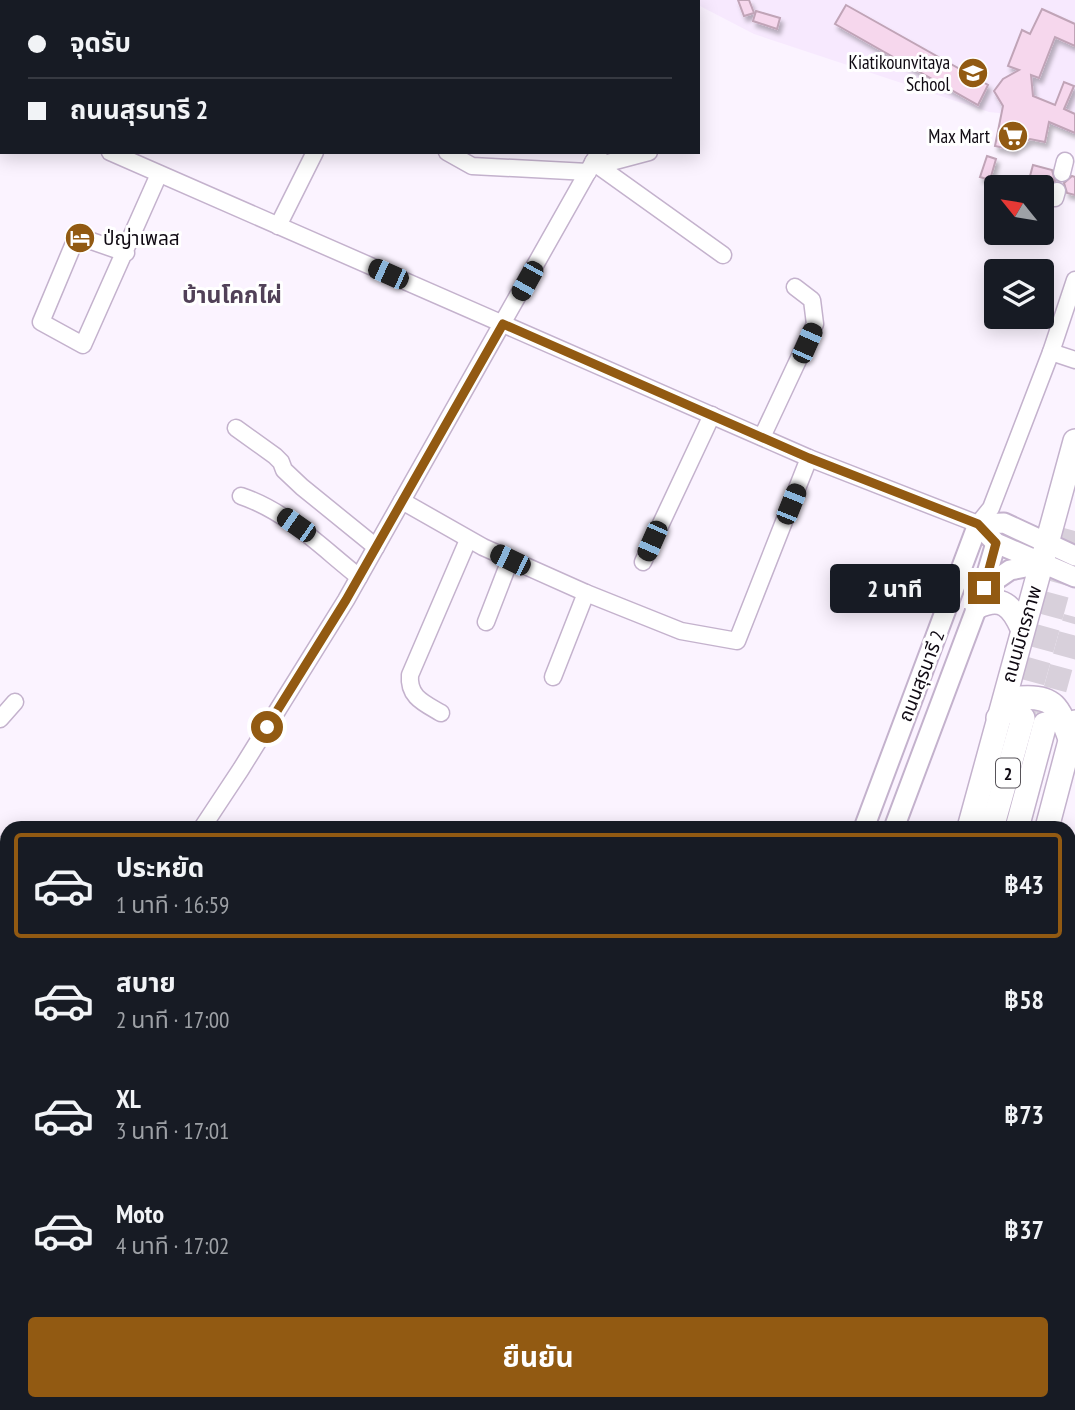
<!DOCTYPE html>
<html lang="th">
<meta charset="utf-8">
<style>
:root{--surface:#171b24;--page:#20242c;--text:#f1f3f6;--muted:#9ea1a6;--line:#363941;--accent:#925a12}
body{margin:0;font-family:"PT Sans Narrow","Noto Sans Thai",sans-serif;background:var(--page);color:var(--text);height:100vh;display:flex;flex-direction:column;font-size:26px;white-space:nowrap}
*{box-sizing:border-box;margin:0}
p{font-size:23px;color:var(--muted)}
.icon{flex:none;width:38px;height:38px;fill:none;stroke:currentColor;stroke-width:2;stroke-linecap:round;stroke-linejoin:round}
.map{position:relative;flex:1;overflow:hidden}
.sheet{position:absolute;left:0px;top:821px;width:1076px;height:590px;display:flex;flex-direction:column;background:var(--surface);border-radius:21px 21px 0 0;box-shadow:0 4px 18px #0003}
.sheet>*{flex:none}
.guide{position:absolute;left:0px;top:0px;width:700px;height:154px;box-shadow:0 4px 18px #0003;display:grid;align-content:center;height:154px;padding:0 28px;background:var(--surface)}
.needle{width:46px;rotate:300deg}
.tools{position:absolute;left:984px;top:175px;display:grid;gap:14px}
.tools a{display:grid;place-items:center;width:70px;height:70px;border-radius:7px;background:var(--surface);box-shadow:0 4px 18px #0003;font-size:35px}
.end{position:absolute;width:32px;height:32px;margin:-16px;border:9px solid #925a12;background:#fff;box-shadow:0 0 0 4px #fff}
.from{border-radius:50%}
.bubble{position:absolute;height:49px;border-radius:7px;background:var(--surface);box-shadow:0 4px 18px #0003;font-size:23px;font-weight:700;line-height:49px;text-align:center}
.car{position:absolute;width:21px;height:42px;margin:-21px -10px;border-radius:9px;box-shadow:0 0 5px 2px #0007;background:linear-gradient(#222 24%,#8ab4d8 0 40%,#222 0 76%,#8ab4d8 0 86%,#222 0)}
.guide b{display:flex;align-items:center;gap:24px;height:66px;font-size:26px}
.guide b+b{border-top:2px solid var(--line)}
.guide i{width:18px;height:18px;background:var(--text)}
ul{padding:12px 0 0;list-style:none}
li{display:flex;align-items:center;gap:21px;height:105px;margin:0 14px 10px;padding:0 14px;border:4px solid transparent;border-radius:7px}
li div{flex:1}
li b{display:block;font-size:26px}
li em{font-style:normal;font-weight:700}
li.current{border-color:var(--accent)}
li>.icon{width:63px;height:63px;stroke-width:1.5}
.primary-button{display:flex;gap:14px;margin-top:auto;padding:14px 28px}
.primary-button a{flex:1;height:80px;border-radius:7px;background:var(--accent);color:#fff;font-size:28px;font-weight:700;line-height:80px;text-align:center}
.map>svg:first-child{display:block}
</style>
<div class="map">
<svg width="1075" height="1410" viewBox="0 0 1075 1410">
<defs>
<filter id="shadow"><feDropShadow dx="3" dy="5" stdDeviation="2" flood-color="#0004"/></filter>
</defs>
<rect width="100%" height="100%" fill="#fbf3ff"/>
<path fill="#f7e9fe" d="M 698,0 L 1075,0 L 1075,135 L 1029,116 L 989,112 L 754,34 L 698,5 Z"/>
<g fill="#f6d7ed" stroke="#c0a4b7" stroke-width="2" filter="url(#shadow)">
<path d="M 738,0 L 749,0 L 754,13 L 744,16 Z"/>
<path d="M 846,5 L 988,85 L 978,105 L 835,24 Z"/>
<path d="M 1042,9 L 1075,24 L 1075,46 L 1055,37 L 1039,78 L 1031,75 L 1033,96 L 1055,105 L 1064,82 L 1074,86 L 1064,109 L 1075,114 L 1075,133 L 1049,122 L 1045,142 L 1030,139 L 1013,150 L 995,146 L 1003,106 L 994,91 L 1003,79 L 1019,70 L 1008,66 L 1022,30 L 1030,34 Z"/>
<path d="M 756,11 L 780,18 L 777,29 L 753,21 Z"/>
<path d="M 987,156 L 996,159 L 990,180 L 980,177 Z"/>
<path d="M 1033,165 L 1052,170 L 1055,181 L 1047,187 L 1027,187 Z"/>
<path d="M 1072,176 L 1075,177 L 1075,195 L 1067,193 L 1064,183 Z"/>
</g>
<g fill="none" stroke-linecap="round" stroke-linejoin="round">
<g stroke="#d8d0db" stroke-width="23" stroke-dasharray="23 11" stroke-linecap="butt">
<path d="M 1024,715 L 1075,531"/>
<path d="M 1046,722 L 1075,617"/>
</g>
<g stroke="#c4b2cd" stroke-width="19">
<g id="minor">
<path d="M 212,0 L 214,2"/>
<path d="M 639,0 L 641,2"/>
<path d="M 285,2 L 287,0"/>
<path d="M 684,2 L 685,0"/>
<path d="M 0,105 L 2,105"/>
<path d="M 110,152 L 809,458 L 978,524 L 991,508 L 1051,352 L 1075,280"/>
<path d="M 447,152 L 472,166 L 588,172"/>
<path d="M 593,162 L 723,255"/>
<path d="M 600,165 L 649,152"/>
<path d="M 1062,173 L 1065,161"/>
<path d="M 1055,198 L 1057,191"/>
<path d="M 278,226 L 315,152"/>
<path d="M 126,253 L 77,236 L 41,322 L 83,345 L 159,174"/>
<path d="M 1051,352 L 1075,360"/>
<path d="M 236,428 L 275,456 L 281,462 L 284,470 L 302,487 L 376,547"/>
<path d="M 762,437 L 815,324 L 812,300 L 795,287"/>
<path d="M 241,496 C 288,512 321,547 359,577"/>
<path d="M 402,501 L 483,547 L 586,593 L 681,631 L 737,641 L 809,458"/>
<path d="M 643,562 L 712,415"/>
<path d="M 486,622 L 510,560"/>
<path d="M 553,677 L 586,593"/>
<path d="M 441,713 C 424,703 408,697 410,675 L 468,540"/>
<path d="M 0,719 L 15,702"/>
<path d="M 202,828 L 241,769 L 346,600 L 599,152"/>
<path d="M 0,845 L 7,847"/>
<path d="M 1069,933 L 1075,936"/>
<path d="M 0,995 L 7,993"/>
<path d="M 1069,1082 L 1075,1083"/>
<path d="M 0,1130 L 7,1119"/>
<path d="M 0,1174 L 7,1178"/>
<path d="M 1069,1210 L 1075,1212"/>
<path d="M 0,1257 L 7,1261"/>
<path d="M 431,1404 L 448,1410"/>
</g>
</g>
<g stroke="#c4b2cd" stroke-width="23">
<g id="major">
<path d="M 978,524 L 1004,523 L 1075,556"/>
<path d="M 988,535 L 996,543 L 1075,577"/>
<path d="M 984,588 L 1010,570 L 1041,564"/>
<path d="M 864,828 L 978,524"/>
<path d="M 894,828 L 977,607 L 996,543"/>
<path d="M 587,1410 L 591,1404"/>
<path d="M 630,1410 L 634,1404"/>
</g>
</g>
<g stroke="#c4b2cd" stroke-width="26">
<g id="highway">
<path d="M 977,607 C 1002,595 1012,606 1022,628"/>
<path d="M 998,718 L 1020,698 C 1055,695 1059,708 1070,739"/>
<path d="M 969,828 L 1075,441"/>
<path d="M 992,828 L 1023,718"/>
<path d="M 1017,828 L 1045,724"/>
<path d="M 1047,828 L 1075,722"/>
<path d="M 978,1404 L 981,1410"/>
<path d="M 1004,1404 L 1006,1410"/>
<path d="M 1027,1404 L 1029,1410"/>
<path d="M 1054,1404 L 1057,1410"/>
</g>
</g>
<use href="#minor" stroke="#fff" stroke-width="16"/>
<use href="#major" stroke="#fff" stroke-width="19"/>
<use href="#highway" stroke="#fff" stroke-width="23"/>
</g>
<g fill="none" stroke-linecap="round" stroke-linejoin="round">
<path stroke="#925a12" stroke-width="9" d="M 267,727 L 346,600 L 503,324 L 809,458 L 978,524 L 996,543 L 984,588"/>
</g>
<defs>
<g id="school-disc" transform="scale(1.575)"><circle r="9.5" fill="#925a12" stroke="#fff"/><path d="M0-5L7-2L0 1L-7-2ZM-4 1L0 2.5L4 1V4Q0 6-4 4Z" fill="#fff"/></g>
<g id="supermarket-disc" transform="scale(1.575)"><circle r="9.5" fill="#925a12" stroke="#fff"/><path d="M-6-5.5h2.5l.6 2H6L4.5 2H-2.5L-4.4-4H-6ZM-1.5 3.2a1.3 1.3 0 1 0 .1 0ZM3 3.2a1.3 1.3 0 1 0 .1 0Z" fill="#fff"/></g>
<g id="hotel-disc" transform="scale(1.575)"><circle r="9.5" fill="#925a12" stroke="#fff"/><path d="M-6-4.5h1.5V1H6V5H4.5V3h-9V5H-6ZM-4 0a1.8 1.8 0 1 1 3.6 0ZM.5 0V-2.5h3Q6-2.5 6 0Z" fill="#fff"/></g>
</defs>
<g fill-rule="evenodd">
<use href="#school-disc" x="973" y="73"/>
<use href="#supermarket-disc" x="1013" y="136"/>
<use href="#hotel-disc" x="80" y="238"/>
</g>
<g text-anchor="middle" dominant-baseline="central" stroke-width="6" stroke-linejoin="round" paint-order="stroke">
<rect fill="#fff" stroke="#575359" stroke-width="2" x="996" y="758.5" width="24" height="29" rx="5"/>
<g font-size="18" font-weight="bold" fill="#0f0912">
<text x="1008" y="773">2</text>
</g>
<g font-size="19" fill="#0f0912" stroke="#fff" text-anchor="end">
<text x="950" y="62">Kiatikounvitaya<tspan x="950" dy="22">School</tspan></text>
<text x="990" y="136">Max Mart</text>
<text x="103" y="238" text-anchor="start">ป่ญ่าเพลส</text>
</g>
<g font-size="19" fill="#0f0912" stroke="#fff">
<text transform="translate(1021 634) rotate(-74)">ถนนมิตรภาพ</text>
<text transform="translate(921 676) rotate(-69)">ถนนสุรนารี 2</text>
</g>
<g font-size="23" font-weight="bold" fill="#514158" stroke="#fff">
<text x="232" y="294">บ้านโคกไผ่</text>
</g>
</g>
</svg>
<div class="tools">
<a><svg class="needle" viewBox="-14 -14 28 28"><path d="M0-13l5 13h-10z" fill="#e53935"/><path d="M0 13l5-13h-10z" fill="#9ea1a6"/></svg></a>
<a><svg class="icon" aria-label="layers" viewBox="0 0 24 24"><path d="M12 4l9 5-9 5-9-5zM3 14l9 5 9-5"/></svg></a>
</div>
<i class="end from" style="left:267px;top:727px"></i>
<i class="end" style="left:984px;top:588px"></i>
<div class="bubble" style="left:830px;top:564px;width:130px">2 นาที</div>
<i class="car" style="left:388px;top:274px;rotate:294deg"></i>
<i class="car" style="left:527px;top:281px;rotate:209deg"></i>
<i class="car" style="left:807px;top:343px;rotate:24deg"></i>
<i class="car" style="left:791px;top:504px;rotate:22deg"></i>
<i class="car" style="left:296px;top:525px;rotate:305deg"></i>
<i class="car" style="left:652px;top:541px;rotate:204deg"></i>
<i class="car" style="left:510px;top:560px;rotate:296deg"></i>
<div class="guide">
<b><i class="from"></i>จุดรับ</b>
<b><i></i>ถนนสุรนารี 2</b>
</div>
<section class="sheet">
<ul>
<li class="current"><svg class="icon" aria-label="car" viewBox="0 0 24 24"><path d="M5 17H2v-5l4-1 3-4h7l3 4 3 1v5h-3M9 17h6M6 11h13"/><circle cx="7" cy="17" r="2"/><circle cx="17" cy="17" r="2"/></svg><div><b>ประหยัด</b><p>1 นาที · 16:59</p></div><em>฿43</em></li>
<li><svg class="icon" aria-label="car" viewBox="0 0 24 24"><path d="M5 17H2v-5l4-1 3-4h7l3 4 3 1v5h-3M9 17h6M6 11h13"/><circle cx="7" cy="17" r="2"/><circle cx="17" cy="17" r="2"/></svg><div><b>สบาย</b><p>2 นาที · 17:00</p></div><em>฿58</em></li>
<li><svg class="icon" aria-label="car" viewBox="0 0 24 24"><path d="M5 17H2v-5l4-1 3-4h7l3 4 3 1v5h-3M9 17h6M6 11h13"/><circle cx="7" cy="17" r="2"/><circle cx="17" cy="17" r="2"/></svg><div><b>XL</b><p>3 นาที · 17:01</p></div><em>฿73</em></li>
<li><svg class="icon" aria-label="car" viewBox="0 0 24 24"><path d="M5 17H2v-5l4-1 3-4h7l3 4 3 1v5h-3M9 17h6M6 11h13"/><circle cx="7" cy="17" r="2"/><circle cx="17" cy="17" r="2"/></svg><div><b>Moto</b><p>4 นาที · 17:02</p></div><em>฿37</em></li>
</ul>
<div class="primary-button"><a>ยืนยัน</a></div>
</section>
</div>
